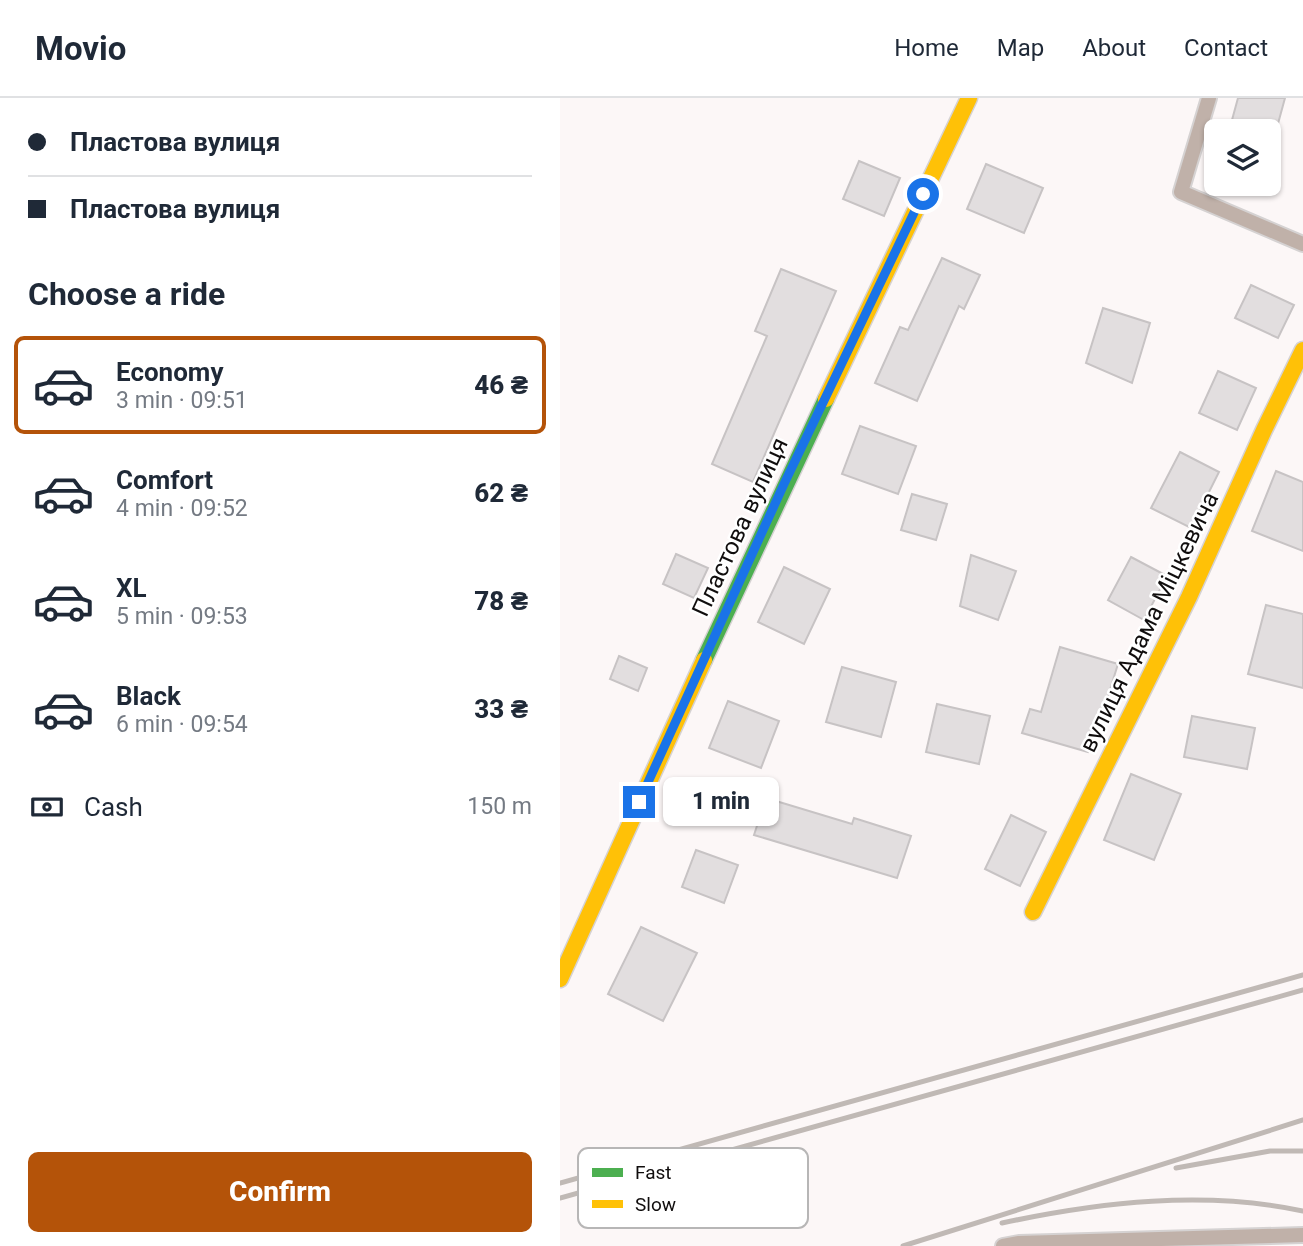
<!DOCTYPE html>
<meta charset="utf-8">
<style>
:root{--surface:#fff;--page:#f6f6f7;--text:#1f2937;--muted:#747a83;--line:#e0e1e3;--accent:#b45309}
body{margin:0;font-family:Roboto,sans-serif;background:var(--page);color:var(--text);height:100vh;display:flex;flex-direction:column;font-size:26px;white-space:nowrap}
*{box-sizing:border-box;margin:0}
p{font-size:23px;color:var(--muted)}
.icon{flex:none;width:38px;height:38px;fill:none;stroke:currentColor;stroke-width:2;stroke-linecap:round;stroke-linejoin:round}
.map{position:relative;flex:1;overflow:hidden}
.sheet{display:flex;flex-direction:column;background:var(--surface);width:560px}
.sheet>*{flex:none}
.top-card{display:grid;align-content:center;height:154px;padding:0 28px;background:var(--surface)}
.tools{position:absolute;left:644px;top:21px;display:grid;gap:14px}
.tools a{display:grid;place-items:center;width:77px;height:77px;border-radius:10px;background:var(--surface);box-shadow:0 2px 5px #0004;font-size:35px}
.end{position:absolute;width:32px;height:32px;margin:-16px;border:9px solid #1a73e8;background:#fff;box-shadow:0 0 0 4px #fff}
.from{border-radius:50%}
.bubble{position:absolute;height:49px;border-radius:10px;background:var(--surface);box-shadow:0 2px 5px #0004;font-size:23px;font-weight:800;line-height:49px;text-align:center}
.top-card b{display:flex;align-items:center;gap:24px;height:66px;font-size:26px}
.top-card b+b{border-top:2px solid var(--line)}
.top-card i{width:18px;height:18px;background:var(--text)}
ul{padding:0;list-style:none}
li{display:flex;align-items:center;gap:21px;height:98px;margin:0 14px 10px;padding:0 14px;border:4px solid transparent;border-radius:10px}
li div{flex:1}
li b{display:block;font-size:26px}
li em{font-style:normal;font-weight:800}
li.on{border-color:var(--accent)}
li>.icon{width:63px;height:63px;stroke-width:1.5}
h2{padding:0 28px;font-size:32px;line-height:84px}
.pay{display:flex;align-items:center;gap:18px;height:77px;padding:0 28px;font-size:26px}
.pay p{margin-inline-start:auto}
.action{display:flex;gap:14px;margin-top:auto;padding:14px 28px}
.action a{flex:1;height:80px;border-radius:10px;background:var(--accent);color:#fff;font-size:28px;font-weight:800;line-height:80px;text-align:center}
header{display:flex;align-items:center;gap:42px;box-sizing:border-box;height:98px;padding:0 35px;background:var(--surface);border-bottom:2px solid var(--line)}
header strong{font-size:33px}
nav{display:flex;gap:38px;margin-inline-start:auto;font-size:24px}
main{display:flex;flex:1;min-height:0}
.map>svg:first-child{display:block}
</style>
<header>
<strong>Movio</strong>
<nav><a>Home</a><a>Map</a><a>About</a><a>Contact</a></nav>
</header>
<main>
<section class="sheet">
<div class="top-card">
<b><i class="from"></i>Пластова вулиця</b>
<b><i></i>Пластова вулиця</b>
</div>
<h2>Choose a ride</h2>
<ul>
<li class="on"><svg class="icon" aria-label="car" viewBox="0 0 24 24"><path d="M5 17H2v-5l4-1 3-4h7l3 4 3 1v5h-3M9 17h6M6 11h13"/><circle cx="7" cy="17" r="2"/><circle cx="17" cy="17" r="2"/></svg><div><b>Economy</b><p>3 min · 09:51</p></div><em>46 ₴</em></li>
<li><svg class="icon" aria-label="car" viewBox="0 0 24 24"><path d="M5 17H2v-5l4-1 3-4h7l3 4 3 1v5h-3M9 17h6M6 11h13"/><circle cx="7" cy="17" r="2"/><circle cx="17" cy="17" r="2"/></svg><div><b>Comfort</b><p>4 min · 09:52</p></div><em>62 ₴</em></li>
<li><svg class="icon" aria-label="car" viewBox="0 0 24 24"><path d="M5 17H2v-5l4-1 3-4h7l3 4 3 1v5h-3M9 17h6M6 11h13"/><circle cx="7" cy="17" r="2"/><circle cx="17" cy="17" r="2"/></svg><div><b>XL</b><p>5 min · 09:53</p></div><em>78 ₴</em></li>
<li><svg class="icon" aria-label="car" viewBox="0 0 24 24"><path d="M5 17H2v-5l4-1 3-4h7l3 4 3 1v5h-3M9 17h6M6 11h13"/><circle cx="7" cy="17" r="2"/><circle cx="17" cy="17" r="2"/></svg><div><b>Black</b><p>6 min · 09:54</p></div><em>33 ₴</em></li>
</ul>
<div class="pay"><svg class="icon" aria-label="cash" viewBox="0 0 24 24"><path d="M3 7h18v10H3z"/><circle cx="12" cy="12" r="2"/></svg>Cash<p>150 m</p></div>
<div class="action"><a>Confirm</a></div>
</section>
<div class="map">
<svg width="743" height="1148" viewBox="0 0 743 1148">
<rect width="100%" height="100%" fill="#fcf7f7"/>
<g fill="#e2dedf" stroke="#c7c3c4" stroke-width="2">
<path d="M 678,0 L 725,0 L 716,33 L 669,33 Z"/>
<path d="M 299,63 L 340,80 L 324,118 L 283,101 Z"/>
<path d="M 426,66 L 483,90 L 464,135 L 407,111 Z"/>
<path d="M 382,160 L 420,177 L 404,211 L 399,208 L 357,303 L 315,285 L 340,229 L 348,232 Z"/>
<path d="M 221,171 L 276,193 L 193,384 L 152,366 L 207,238 L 195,233 Z"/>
<path d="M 691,187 L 734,207 L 718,240 L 675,220 Z"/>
<path d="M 543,210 L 590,225 L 572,285 L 526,265 Z"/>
<path d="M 658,273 L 696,290 L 677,332 L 639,315 Z"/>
<path d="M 300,328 L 356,348 L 338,396 L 282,376 Z"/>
<path d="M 620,354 L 659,374 L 631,430 L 591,410 Z"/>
<path d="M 716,373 L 743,384 L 743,453 L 692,433 Z"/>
<path d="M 352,396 L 387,406 L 376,442 L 341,432 Z"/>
<path d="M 116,456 L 148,470 L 134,500 L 103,486 Z"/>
<path d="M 411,457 L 456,473 L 438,522 L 400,508 Z"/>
<path d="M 571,459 L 607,478 L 584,522 L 548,502 Z"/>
<path d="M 224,469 L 270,491 L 244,546 L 198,524 Z"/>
<path d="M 706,507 L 743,516 L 743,590 L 688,576 Z"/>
<path d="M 500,549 L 558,566 L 535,640 L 528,654 L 462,635 L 470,611 L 481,614 Z"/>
<path d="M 59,558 L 87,570 L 78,593 L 50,581 Z"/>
<path d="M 282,569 L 336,584 L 321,639 L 266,624 Z"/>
<path d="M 168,603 L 219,623 L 201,670 L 149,650 Z"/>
<path d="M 377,606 L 430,618 L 419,666 L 366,654 Z"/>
<path d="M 632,618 L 695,630 L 687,671 L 624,659 Z"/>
<path d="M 571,676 L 621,696 L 594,762 L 544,742 Z"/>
<path d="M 206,700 L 292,726 L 294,720 L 351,738 L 337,780 L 194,737 Z"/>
<path d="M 451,717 L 486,734 L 460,788 L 425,771 Z"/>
<path d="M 136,752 L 178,767 L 164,805 L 122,789 Z"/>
<path d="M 81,829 L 137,855 L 103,923 L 48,896 Z"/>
</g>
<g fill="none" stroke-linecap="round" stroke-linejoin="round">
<g stroke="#d5d2d2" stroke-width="18">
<g id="lane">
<path d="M 649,0 L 621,94 L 743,146"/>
<path d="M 443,1148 L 459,1145 L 743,1137"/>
</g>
</g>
<g stroke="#d5d2d2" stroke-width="19">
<path id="fast" d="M 144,562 L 266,301"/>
</g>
<g stroke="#d5d2d2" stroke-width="19">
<g id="slow">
<path d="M 266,301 L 409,0"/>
<path d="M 473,814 L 629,499 L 704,332 L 743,252"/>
<path d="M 0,881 L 144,562"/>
</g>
</g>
<use href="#lane" stroke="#c0b1a9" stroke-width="14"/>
<use href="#fast" stroke="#4caf50" stroke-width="16"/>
<use href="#slow" stroke="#ffc107" stroke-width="16"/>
<g stroke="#c0b9b5" stroke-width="5">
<path d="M 616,1070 L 710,1053 L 743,1053"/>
<path d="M 0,1085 L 743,877"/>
<path d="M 0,1100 L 743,892"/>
<path d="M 442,1125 C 540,1104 644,1092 743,1113"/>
<path d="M 343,1148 L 743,1022"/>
</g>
</g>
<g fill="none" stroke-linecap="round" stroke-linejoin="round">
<path stroke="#1a73e8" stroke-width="9" d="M 79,704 L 224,386 L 363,96"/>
</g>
<g text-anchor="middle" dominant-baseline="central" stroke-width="5" stroke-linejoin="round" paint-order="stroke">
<g font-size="24" fill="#100d0d" stroke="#fff">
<text transform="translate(180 429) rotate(-65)">Пластова вулиця</text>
<text transform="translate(589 524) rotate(-64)">вулиця Адама Міцкевича</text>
</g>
</g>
<rect x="18" y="1050" width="230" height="80" rx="10" fill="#fff" stroke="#b7b6b6" stroke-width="2"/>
<rect x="32" y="1070" width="31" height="9" fill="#4caf50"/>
<rect x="32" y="1102" width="31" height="8" fill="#ffc107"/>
<g font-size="19" fill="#100d0d">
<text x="75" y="1081">Fast</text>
<text x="75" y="1113">Slow</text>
</g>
</svg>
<div class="tools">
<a><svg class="icon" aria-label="layers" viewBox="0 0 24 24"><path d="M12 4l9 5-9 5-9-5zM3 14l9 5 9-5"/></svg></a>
</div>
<i class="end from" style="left:363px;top:96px"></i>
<i class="end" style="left:79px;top:704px"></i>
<div class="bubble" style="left:103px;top:679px;width:116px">1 min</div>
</div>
</main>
